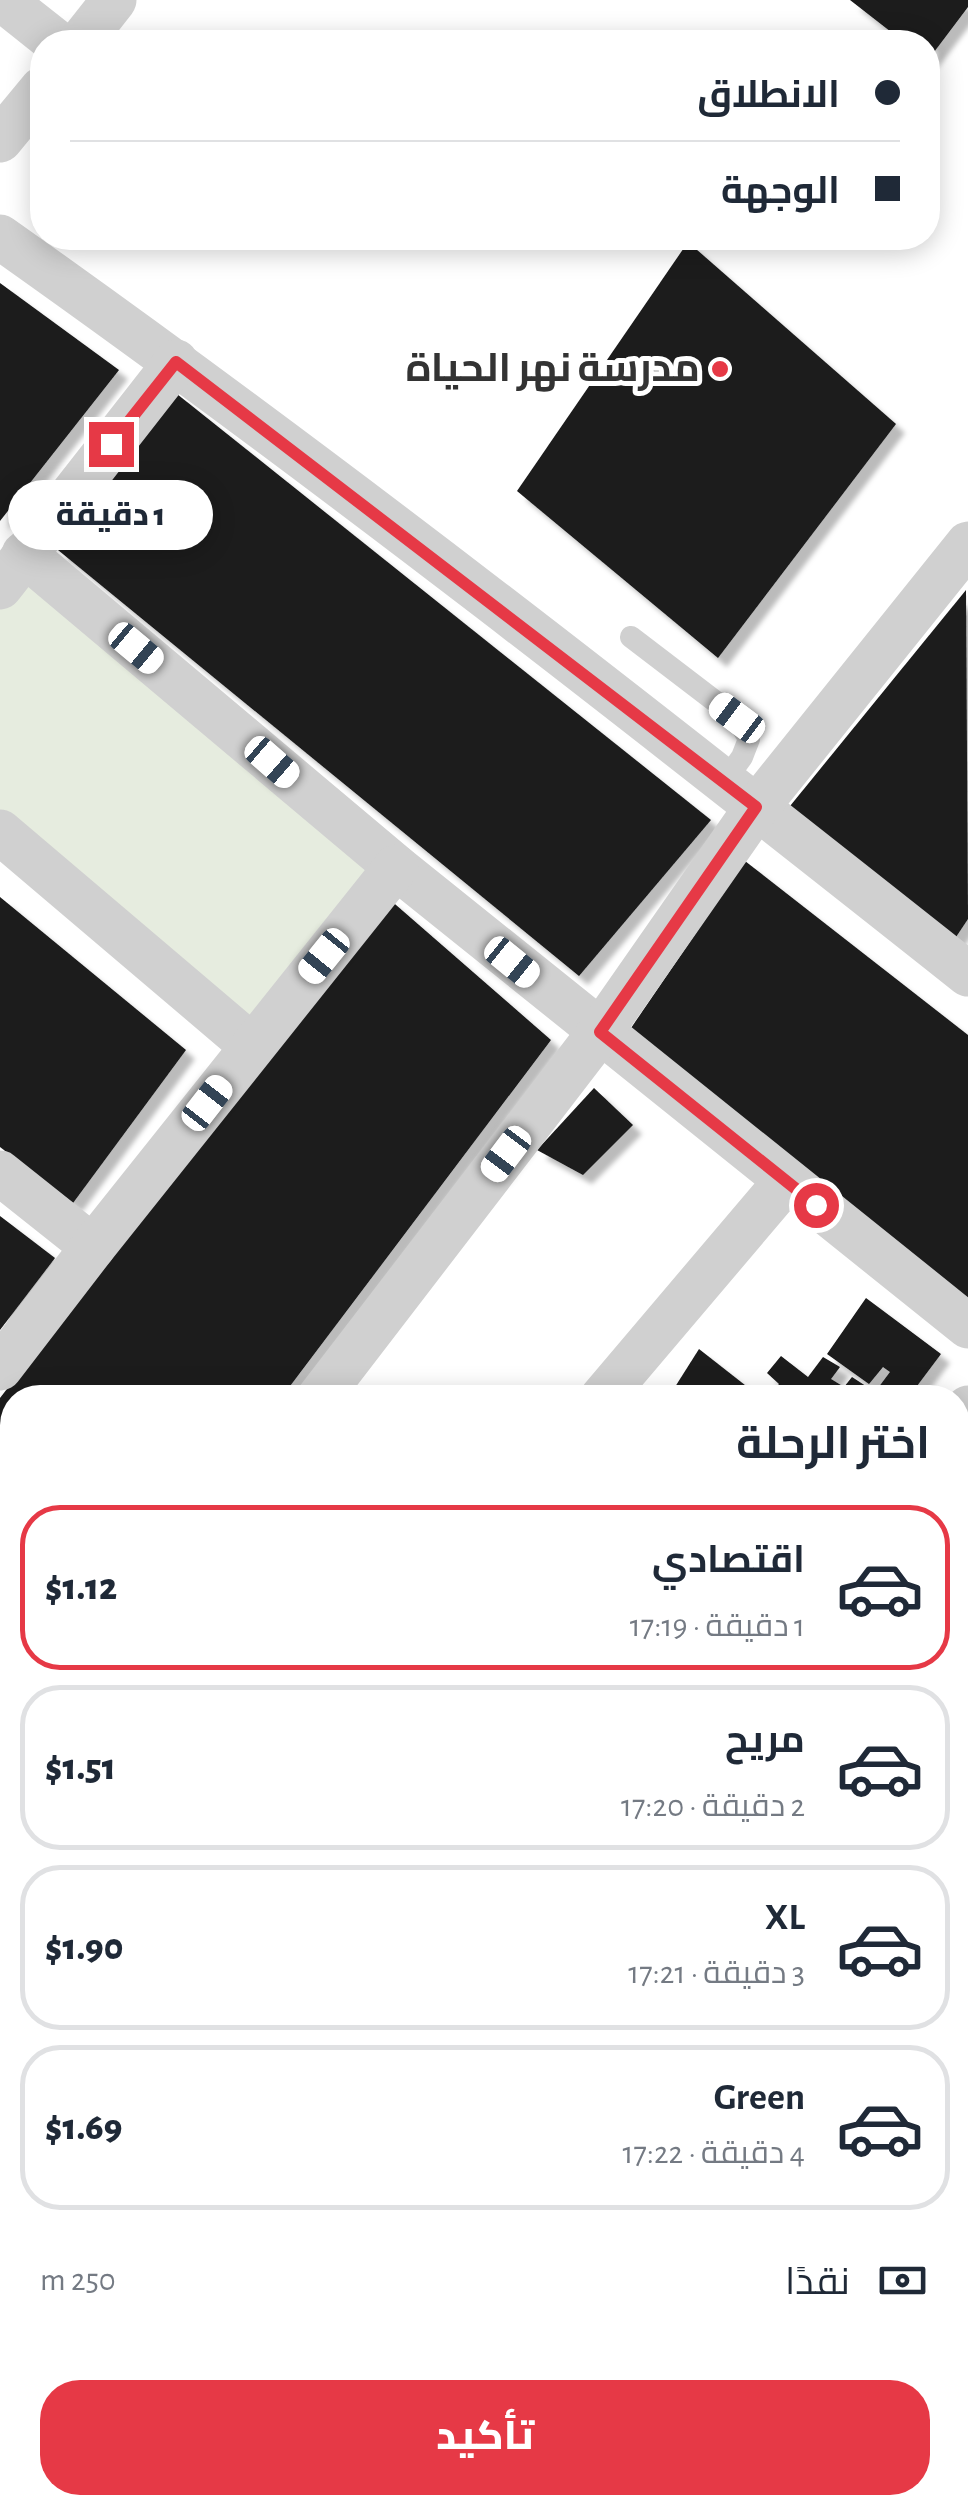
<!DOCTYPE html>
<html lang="ar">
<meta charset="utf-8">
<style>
:root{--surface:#fff;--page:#f6f6f7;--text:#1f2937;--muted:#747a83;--line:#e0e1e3;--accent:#e63946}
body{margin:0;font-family:"Alegreya Sans",Cairo,sans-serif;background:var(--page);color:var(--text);direction:rtl;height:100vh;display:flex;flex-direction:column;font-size:38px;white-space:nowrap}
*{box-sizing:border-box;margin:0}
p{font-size:32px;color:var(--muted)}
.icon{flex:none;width:55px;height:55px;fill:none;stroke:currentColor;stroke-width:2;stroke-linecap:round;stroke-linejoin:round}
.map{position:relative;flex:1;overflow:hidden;direction:ltr}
.side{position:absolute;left:0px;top:1385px;width:970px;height:1130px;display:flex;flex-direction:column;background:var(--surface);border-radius:40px 40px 0 0;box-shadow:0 5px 25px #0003;direction:rtl}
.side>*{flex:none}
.guide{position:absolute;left:30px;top:30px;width:910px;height:220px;border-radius:40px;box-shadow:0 5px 25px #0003;direction:rtl;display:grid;align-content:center;height:220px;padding:0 40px;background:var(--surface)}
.end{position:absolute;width:45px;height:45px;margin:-22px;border:12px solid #e63946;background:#fff;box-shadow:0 0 0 5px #fff}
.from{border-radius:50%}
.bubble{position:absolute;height:70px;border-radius:35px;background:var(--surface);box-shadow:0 5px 25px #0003;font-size:32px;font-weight:800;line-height:70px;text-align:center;direction:rtl}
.car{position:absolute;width:30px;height:60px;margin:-30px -15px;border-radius:12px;box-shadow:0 0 8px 2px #0007;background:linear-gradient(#fff 24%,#345 0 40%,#fff 0 76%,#345 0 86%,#fff 0)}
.guide b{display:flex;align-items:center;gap:35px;height:95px;font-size:38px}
.guide b+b{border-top:2px solid var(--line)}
.guide i{width:25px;height:25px;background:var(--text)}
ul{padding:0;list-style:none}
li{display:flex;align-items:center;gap:30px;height:165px;margin:0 20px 15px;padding:0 20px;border:5px solid var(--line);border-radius:40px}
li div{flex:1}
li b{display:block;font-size:38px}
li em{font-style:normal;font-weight:800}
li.selected{border-color:var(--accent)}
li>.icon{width:90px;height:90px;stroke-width:1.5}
h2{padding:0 40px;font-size:45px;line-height:120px}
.pay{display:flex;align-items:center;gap:25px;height:110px;padding:0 40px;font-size:38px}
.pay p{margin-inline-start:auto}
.button{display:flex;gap:20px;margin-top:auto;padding:20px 40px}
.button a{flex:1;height:115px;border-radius:40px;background:var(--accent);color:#fff;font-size:40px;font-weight:800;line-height:115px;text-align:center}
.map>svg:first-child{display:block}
</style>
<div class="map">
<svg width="968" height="2515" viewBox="0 0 968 2515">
<defs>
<filter id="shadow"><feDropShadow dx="9" dy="9" stdDeviation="2.5" flood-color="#0004"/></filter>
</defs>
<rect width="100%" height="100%" fill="#fff"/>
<path fill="#e6ecdf" d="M 24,555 L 395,868 L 252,1045 L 0,831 L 0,585 Z"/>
<g fill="#1a1a1a" filter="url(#shadow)">
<path d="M 850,0 L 968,0 L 968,7 L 928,60 L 928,42 L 904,42 Z"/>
<path d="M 688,242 L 896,424 L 718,658 L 517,491 Z"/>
<path d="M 0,283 L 119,370 L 0,521 Z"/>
<path d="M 177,394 L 711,820 L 579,976 L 58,550 Z"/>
<path d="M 966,590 L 968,919 L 952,943 L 786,811 Z"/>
<path d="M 745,861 L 968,1035 L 968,1301 L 631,1028 Z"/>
<path d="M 0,897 L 186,1050 L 73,1203 L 0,1147 Z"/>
<path d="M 388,898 L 551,1040 L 281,1398 L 12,1398 L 12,1483 L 0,1472 L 0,1398 Z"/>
<path d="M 594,1088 L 633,1125 L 583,1175 L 537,1150 Z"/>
<path d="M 0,1216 L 55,1258 L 0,1330 Z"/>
<path d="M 866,1298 L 941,1354 L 908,1398 L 881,1398 L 875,1392 L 890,1372 L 883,1367 L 869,1384 L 827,1354 Z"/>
<path d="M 699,1349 L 750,1389 L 745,1398 L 668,1398 Z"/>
<path d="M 781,1356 L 808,1377 L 823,1357 L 840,1367 L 831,1379 L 844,1387 L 852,1377 L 875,1392 L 870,1398 L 808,1398 L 801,1389 L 793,1398 L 775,1398 L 771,1394 L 779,1384 L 767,1373 Z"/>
<path d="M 0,1536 L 12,1545 L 12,1686 L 0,1705 Z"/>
<path d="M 6,1957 L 12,1963 L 12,2041 L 0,2031 L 0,1966 Z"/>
<path d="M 0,2070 L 12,2080 L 12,2117 L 0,2107 Z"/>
<path d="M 0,2110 L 12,2120 L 12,2150 L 0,2165 Z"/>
<path d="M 0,2292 L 12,2303 L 12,2330 L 0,2344 Z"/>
<path d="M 968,2329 L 968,2370 L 963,2375 L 958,2371 L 958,2342 Z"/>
<path d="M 958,2437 L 968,2445 L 968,2508 L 958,2500 Z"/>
<path d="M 26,2502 L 206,2502 L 196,2515 L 16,2515 Z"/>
</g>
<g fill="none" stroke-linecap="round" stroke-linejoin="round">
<path stroke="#d0d0d0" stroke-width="22" d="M 631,637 L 737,718 L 749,739 L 742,757 L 724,782"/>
<g stroke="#d0d0d0" stroke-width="45">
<path d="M 3,0 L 56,42"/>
<path d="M 81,42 L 114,0"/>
<path d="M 0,140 L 42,89"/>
<path d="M 0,237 C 331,471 650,722 968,974"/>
<path d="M 24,554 L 396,867 L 968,1326"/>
<path d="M 0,587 L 176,362"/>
<path d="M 0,832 L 252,1046"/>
<path d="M 0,1173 L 93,1247"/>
<path d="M 0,1368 L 93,1247 L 396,867"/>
<path d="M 319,1398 L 600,1032 L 757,807 L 968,544"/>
<path d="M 602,1398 L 786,1181"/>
<path d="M 958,1422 L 968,1408"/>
<path d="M 0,1490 L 12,1501"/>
<path d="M 0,1795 L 12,1780"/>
<path d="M 958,2114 L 968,2123"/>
<path d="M 0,2236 L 12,2246"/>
<path d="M 958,2392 L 968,2397"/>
<path d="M 0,2446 L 12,2408"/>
<path d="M 281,2515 L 285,2502"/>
</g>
<g stroke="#bdbdbd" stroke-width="55">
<path d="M 0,1876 L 12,1886"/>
<path d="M 806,2502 L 823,2515"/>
</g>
<g stroke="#9a9a9a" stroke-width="55">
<path d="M 958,1865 L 968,1850"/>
<path d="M 958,1988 L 968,1972"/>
<path d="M 890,2502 L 898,2515"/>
<path d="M 577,2515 L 583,2502"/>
<path d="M 632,2515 L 638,2502"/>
</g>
</g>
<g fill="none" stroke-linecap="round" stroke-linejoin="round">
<path stroke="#e63946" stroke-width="12" d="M 111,444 L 176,362 L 756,807 L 600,1032 L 816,1205"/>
</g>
<circle fill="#e63946" stroke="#fff" stroke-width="4" cx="720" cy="369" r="10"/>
<g text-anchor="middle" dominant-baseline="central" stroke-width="10" stroke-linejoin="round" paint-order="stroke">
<g font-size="40" font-weight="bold" fill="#333" stroke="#fff" text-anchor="end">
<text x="700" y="369">مدرسة نهر الحياة</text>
</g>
</g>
</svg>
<i class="end from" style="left:816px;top:1205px"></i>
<i class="end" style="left:111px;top:444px"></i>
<div class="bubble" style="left:8px;top:480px;width:205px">1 دقيقة</div>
<i class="car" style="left:136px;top:648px;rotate:130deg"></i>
<i class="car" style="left:737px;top:718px;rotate:307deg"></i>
<i class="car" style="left:272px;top:762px;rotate:131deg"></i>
<i class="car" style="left:324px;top:956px;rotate:219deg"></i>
<i class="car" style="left:512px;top:962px;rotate:129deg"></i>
<i class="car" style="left:207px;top:1103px;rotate:38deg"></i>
<i class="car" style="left:506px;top:1154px;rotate:217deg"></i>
<div class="guide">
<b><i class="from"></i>الانطلاق</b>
<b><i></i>الوجهة</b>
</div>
<section class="side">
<h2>اختر الرحلة</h2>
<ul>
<li class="selected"><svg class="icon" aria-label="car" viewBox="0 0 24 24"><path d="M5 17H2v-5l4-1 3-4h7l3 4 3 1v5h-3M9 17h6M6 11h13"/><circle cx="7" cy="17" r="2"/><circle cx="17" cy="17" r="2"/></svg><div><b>اقتصادي</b><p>1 دقيقة · 17:19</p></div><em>$1.12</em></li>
<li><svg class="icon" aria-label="car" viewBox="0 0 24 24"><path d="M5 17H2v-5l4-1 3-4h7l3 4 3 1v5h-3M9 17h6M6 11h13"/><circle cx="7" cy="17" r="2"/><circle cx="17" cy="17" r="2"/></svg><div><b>مريح</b><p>2 دقيقة · 17:20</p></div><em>$1.51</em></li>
<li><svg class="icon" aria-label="car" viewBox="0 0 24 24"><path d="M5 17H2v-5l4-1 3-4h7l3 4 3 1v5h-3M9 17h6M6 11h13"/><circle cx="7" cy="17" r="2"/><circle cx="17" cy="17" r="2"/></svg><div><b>XL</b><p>3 دقيقة · 17:21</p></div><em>$1.90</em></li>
<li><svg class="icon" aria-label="car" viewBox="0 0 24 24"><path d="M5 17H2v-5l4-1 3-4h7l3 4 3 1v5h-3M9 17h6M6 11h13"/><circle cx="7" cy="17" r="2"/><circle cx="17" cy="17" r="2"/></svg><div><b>Green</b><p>4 دقيقة · 17:22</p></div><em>$1.69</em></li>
</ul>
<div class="pay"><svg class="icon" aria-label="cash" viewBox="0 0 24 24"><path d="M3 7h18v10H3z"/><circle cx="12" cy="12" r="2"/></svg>نقدًا<p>250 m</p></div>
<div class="button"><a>تأكيد</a></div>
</section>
</div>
